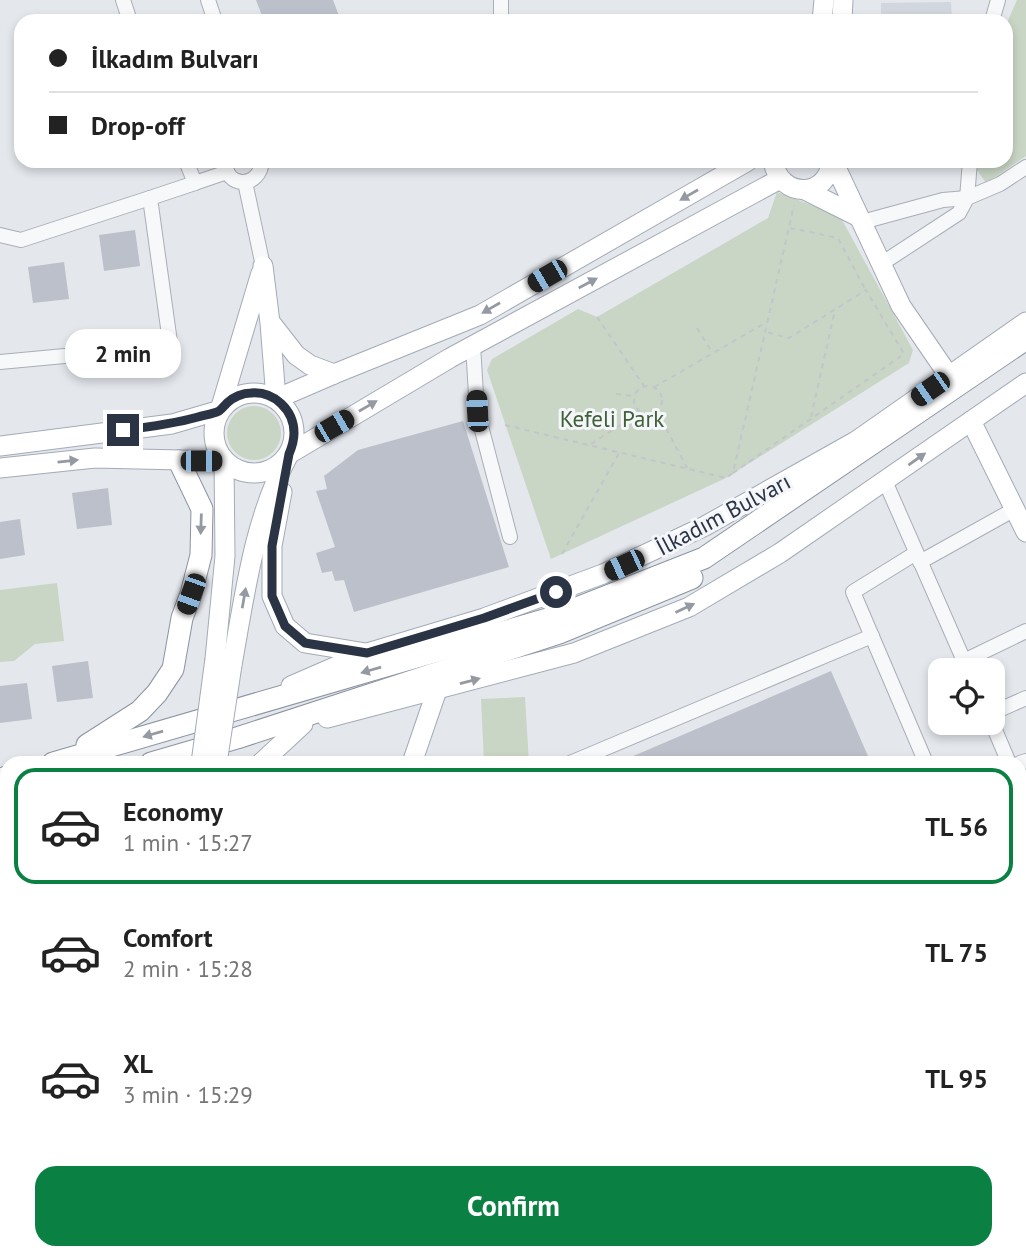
<!DOCTYPE html>
<meta charset="utf-8">
<style>
:root{--surface:#fff;--page:#f6f6f6;--text:#222;--muted:#767676;--line:#e0e0e0;--accent:#0b8043}
body{margin:0;font-family:"PT Sans",sans-serif;background:var(--page);color:var(--text);height:100vh;display:flex;flex-direction:column;font-size:26px;white-space:nowrap}
*{box-sizing:border-box;margin:0}
p{font-size:23px;color:var(--muted)}
.icon{flex:none;width:38px;height:38px;fill:none;stroke:currentColor;stroke-width:2;stroke-linecap:round;stroke-linejoin:round}
.map{position:relative;flex:1;overflow:hidden}
.panel{position:absolute;left:0px;top:756px;width:1027px;height:504px;display:flex;flex-direction:column;background:var(--surface);border-radius:21px 21px 0 0;box-shadow:0 4px 10px #0003}
.panel>*{flex:none}
.guide{position:absolute;left:14px;top:14px;width:999px;height:154px;border-radius:21px;box-shadow:0 4px 10px #0003;display:grid;align-content:center;height:154px;padding:0 35px;background:var(--surface)}
.fabs{position:absolute;left:928px;top:658px;display:grid;gap:14px}
.fabs a{display:grid;place-items:center;width:77px;height:77px;border-radius:14px;background:var(--surface);box-shadow:0 4px 10px #0003;font-size:35px}
.end{position:absolute;width:32px;height:32px;margin:-16px;border:9px solid #2b3445;background:#fff;box-shadow:0 0 0 4px #fff}
.from{border-radius:50%}
.bubble{position:absolute;height:49px;border-radius:21px;background:var(--surface);box-shadow:0 4px 10px #0003;font-size:23px;font-weight:800;line-height:49px;text-align:center}
.car{position:absolute;width:21px;height:42px;margin:-21px -10px;border-radius:9px;box-shadow:0 0 5px 2px #0007;background:linear-gradient(#222 24%,#8ab4d8 0 40%,#222 0 76%,#8ab4d8 0 86%,#222 0)}
.guide b{display:flex;align-items:center;gap:24px;height:66px;font-size:26px}
.guide b+b{border-top:2px solid var(--line)}
.guide i{width:18px;height:18px;background:var(--text)}
ul{padding:12px 0 0;list-style:none}
li{display:flex;align-items:center;gap:21px;height:116px;margin:0 14px 10px;padding:0 21px;border:4px solid transparent;border-radius:21px}
li div{flex:1}
li b{display:block;font-size:26px}
li em{font-style:normal;font-weight:800}
li.selected{border-color:var(--accent)}
li>.icon{width:63px;height:63px;stroke-width:1.5}
.primary-button{display:flex;gap:14px;margin-top:auto;padding:14px 35px}
.primary-button a{flex:1;height:80px;border-radius:21px;background:var(--accent);color:#fff;font-size:28px;font-weight:800;line-height:80px;text-align:center}
.map>svg:first-child{display:block}
</style>
<div class="map">
<svg width="1026" height="1260" viewBox="0 0 1026 1260">
<rect width="100%" height="100%" fill="#e4e7ec"/>
<path fill="#d2d6de" d="M 951,2 L 952,21 L 881,21 L 881,3 Z"/>
<g fill="#c9d6c5">
<path d="M 1017,0 L 1026,0 L 1026,156 L 986,183 L 977,170 L 978,161 L 1006,161 L 1006,25 Z"/>
<path d="M 777,192 L 840,216 L 913,350 L 909,363 L 726,478 L 551,559 L 487,370 L 492,359 L 578,309 L 597,317 L 768,218 Z"/>
<circle cx="254" cy="433" r="27"/>
<path d="M 57,583 L 64,641 L 35,644 L 14,661 L 0,662 L 0,590 Z"/>
<path d="M 525,697 L 529,763 L 484,763 L 481,699 Z"/>
</g>
<g fill="none" stroke-linecap="round" stroke-linejoin="round">
<g stroke="#9fb4cc" stroke-width="3.5">
<path d="M 0,983 L 7,1002"/>
<path d="M 101,1253 L 104,1260"/>
</g>
</g>
<g fill="#bbc0ca">
<path d="M 256,0 L 333,0 L 341,21 L 264,21 Z"/>
<path d="M 135,230 L 140,266 L 104,271 L 99,235 Z"/>
<path d="M 64,262 L 69,299 L 33,303 L 28,267 Z"/>
<path d="M 463,421 L 509,567 L 354,612 L 344,580 L 335,581 L 332,571 L 322,573 L 316,553 L 335,547 L 316,491 L 327,489 L 324,476 L 358,450 Z"/>
<path d="M 108,488 L 112,525 L 77,529 L 72,493 Z"/>
<path d="M 20,519 L 25,555 L 0,559 L 0,522 Z"/>
<path d="M 88,661 L 93,698 L 57,702 L 52,666 Z"/>
<path d="M 831,671 L 871,763 L 617,763 L 757,703 Z"/>
<path d="M 27,683 L 32,719 L 0,723 L 0,686 Z"/>
</g>
<g fill="none" stroke-linecap="round" stroke-linejoin="round">
<g stroke="#a9aeb7" stroke-width="16">
<g id="minor">
<path d="M 123,0 L 130,21"/>
<path d="M 208,0 L 215,21"/>
<path d="M 501,21 L 501,0"/>
<path d="M 992,21 L 998,0"/>
<path d="M 225,161 C 225,189 260,189 262,161"/>
<path d="M 245,182 L 263,266"/>
<path d="M 195,183 L 227,172"/>
<path d="M 862,222 L 943,200 L 967,198 L 1000,184 L 1026,167"/>
<path d="M 0,235 L 21,240 L 150,198"/>
<path d="M 881,264 L 959,213 L 967,198 L 970,161"/>
<path d="M 473,345 L 477,411 L 510,537"/>
<path d="M 0,362 L 161,347 L 170,342 L 150,198 L 195,183 L 186,161"/>
<path d="M 885,481 L 968,670"/>
<path d="M 916,553 L 853,592 L 926,763"/>
<path d="M 920,562 L 1015,509"/>
<path d="M 964,661 L 1026,631"/>
<path d="M 992,713 L 1026,698"/>
<path d="M 992,723 L 1009,763"/>
<path d="M 570,763 L 872,636"/>
<path d="M 1020,763 L 1026,761"/>
<path d="M 0,1027 L 7,1081"/>
<path d="M 1020,1229 L 1026,1225"/>
<path d="M 326,1253 L 339,1260"/>
<path d="M 423,1253 L 432,1260"/>
<path d="M 546,1253 L 556,1260"/>
<path d="M 795,1253 L 799,1260"/>
<path d="M 41,1260 L 60,1253"/>
<path d="M 149,1260 L 150,1253"/>
<path d="M 572,1260 L 577,1253"/>
<path d="M 978,1260 L 988,1253"/>
</g>
</g>
<g stroke="#a3abb8" stroke-width="21">
<g id="major">
<path d="M 822,21 L 824,0"/>
<path d="M 842,21 L 843,0"/>
<path d="M 773,161 C 780,200 829,198 831,161"/>
<path d="M 833,161 L 901,306 L 949,376"/>
<path d="M 805,190 L 859,217"/>
<path d="M 263,266 L 270,323 L 276,399 L 334,374 L 480,315 L 748,161"/>
<path d="M 271,323 L 296,355 L 310,365 L 334,374"/>
<circle cx="254" cy="433" r="40"/>
<path d="M 971,421 L 1026,532"/>
<path d="M 0,446 L 172,424 L 220,410 L 261,273"/>
<path d="M 0,468 L 95,458 L 224,461 L 225,556 L 215,659"/>
<path d="M 282,492 L 272,546 L 272,596 L 285,626 L 305,643 L 366,653"/>
<path d="M 232,665 C 245,593 254,519 289,454 L 450,358 L 780,179"/>
<path d="M 291,686 L 367,653 L 484,618 L 603,574 L 705,526 L 856,441 L 1026,322"/>
<path d="M 327,718 L 574,653 L 689,607 L 780,553 L 1026,383"/>
<path d="M 261,763 L 303,724"/>
<path d="M 412,763 L 437,690"/>
<path d="M 134,1253 L 134,1260"/>
<path d="M 74,1260 L 74,1253"/>
<path d="M 215,1260 L 216,1253"/>
</g>
</g>
<g stroke="#8b94a3" stroke-width="23">
<g id="highway">
<path d="M 87,745 L 140,711 L 157,693 L 173,669 L 182,618 L 191,594 L 201,555 L 202,509 L 179,461"/>
<path d="M 53,763 L 554,617 L 704,558 L 1026,339"/>
<path d="M 151,763 L 237,738 L 559,633 L 692,578"/>
<path d="M 0,779 L 7,777"/>
<path d="M 0,809 L 7,807"/>
</g>
</g>
<g stroke="#c2c5cb" stroke-width="2" stroke-dasharray="5 5" stroke-linecap="butt">
<path d="M 790,228 L 838,238 L 865,289"/>
<path d="M 597,317 L 644,386"/>
<path d="M 697,328 L 712,352"/>
<circle cx="648" cy="400" r="14"/>
<path d="M 654,387 L 767,322"/>
<path d="M 616,394 L 633,396"/>
<path d="M 657,411 L 687,468"/>
<path d="M 811,417 L 835,310"/>
<path d="M 505,425 L 726,478 L 733,473 L 794,205"/>
<path d="M 591,444 L 639,413"/>
<path d="M 733,473 L 904,354 L 866,290 L 789,338 L 766,332"/>
<path d="M 562,554 L 619,453"/>
</g>
<use href="#minor" stroke="#f7f8fa" stroke-width="14"/>
<use href="#major" stroke="#fff" stroke-width="19"/>
<use href="#highway" stroke="#fff" stroke-width="21"/>
<g stroke="#a3abb8" stroke-width="21" stroke-linecap="butt">
<g id="major-bridge">
<path d="M 201,763 L 215,659"/>
<path d="M 217,763 L 232,665"/>
</g>
</g>
<use href="#major-bridge" stroke="#fff" stroke-width="19"/>
</g>
<defs><path id="oneway-solid" d="M-6-.8H1V-3.2L6.5 0L1 3.2V.8H-6Z" transform="scale(1.75)"/></defs>
<g fill="#959aa2">
<use href="#oneway-solid" transform="translate(689 195) rotate(150)"/>
<use href="#oneway-solid" transform="translate(588 283) rotate(-28)"/>
<use href="#oneway-solid" transform="translate(491 308) rotate(150)"/>
<use href="#oneway-solid" transform="translate(368 406) rotate(-30)"/>
<use href="#oneway-solid" transform="translate(917 459) rotate(-35)"/>
<use href="#oneway-solid" transform="translate(68 461) rotate(-6)"/>
<use href="#oneway-solid" transform="translate(201 524) rotate(92)"/>
<use href="#oneway-solid" transform="translate(244 598) rotate(-80)"/>
<use href="#oneway-solid" transform="translate(685 608) rotate(-25)"/>
<use href="#oneway-solid" transform="translate(371 670) rotate(164)"/>
<use href="#oneway-solid" transform="translate(470 681) rotate(-15)"/>
<use href="#oneway-solid" transform="translate(153 734) rotate(164)"/>
</g>
<g fill="none" stroke-linecap="round" stroke-linejoin="round">
<path stroke="#2b3445" stroke-width="9" d="M 123,430 C 149,427 173,424 198,417 C 205,415 213,414 219,411 C 222,409 224,406 227,403 C 233,397 243,393 251,393 C 274,391 294,410 294,433 C 294,440 292,447 289,454 L 272,546 L 272,596 L 285,626 L 305,643 L 367,653 L 484,618 L 556,592"/>
</g>
<g text-anchor="middle" dominant-baseline="central" stroke-width="6" stroke-linejoin="round" paint-order="stroke">
<g font-size="23" fill="#3f6138" stroke="#f4f6f9">
<text x="612" y="418">Kefeli Park</text>
</g>
<g font-size="23" fill="#2b3445" stroke="#f4f6f9">
<text transform="translate(723 514) rotate(-28)">İlkadım Bulvarı</text>
</g>
</g>
</svg>
<div class="fabs">
<a><svg class="icon" aria-label="locate" viewBox="0 0 24 24"><circle cx="12" cy="12" r="6"/><path d="M12 2v4M12 18v4M2 12h4M18 12h4"/></svg></a>
</div>
<i class="end from" style="left:556px;top:592px"></i>
<i class="end" style="left:123px;top:430px"></i>
<div class="bubble" style="left:65px;top:329px;width:116px">2 min</div>
<i class="car" style="left:547px;top:276px;rotate:240deg"></i>
<i class="car" style="left:930px;top:389px;rotate:235deg"></i>
<i class="car" style="left:477px;top:411px;rotate:357deg"></i>
<i class="car" style="left:334px;top:426px;rotate:60deg"></i>
<i class="car" style="left:201px;top:461px;rotate:90deg"></i>
<i class="car" style="left:624px;top:565px;rotate:245deg"></i>
<i class="car" style="left:191px;top:594px;rotate:200deg"></i>
<div class="guide">
<b><i class="from"></i>İlkadım Bulvarı</b>
<b><i></i>Drop-off</b>
</div>
<section class="panel">
<ul>
<li class="selected"><svg class="icon" aria-label="car" viewBox="0 0 24 24"><path d="M5 17H2v-5l4-1 3-4h7l3 4 3 1v5h-3M9 17h6M6 11h13"/><circle cx="7" cy="17" r="2"/><circle cx="17" cy="17" r="2"/></svg><div><b>Economy</b><p>1 min · 15:27</p></div><em>TL 56</em></li>
<li><svg class="icon" aria-label="car" viewBox="0 0 24 24"><path d="M5 17H2v-5l4-1 3-4h7l3 4 3 1v5h-3M9 17h6M6 11h13"/><circle cx="7" cy="17" r="2"/><circle cx="17" cy="17" r="2"/></svg><div><b>Comfort</b><p>2 min · 15:28</p></div><em>TL 75</em></li>
<li><svg class="icon" aria-label="car" viewBox="0 0 24 24"><path d="M5 17H2v-5l4-1 3-4h7l3 4 3 1v5h-3M9 17h6M6 11h13"/><circle cx="7" cy="17" r="2"/><circle cx="17" cy="17" r="2"/></svg><div><b>XL</b><p>3 min · 15:29</p></div><em>TL 95</em></li>
</ul>
<div class="primary-button"><a>Confirm</a></div>
</section>
</div>
